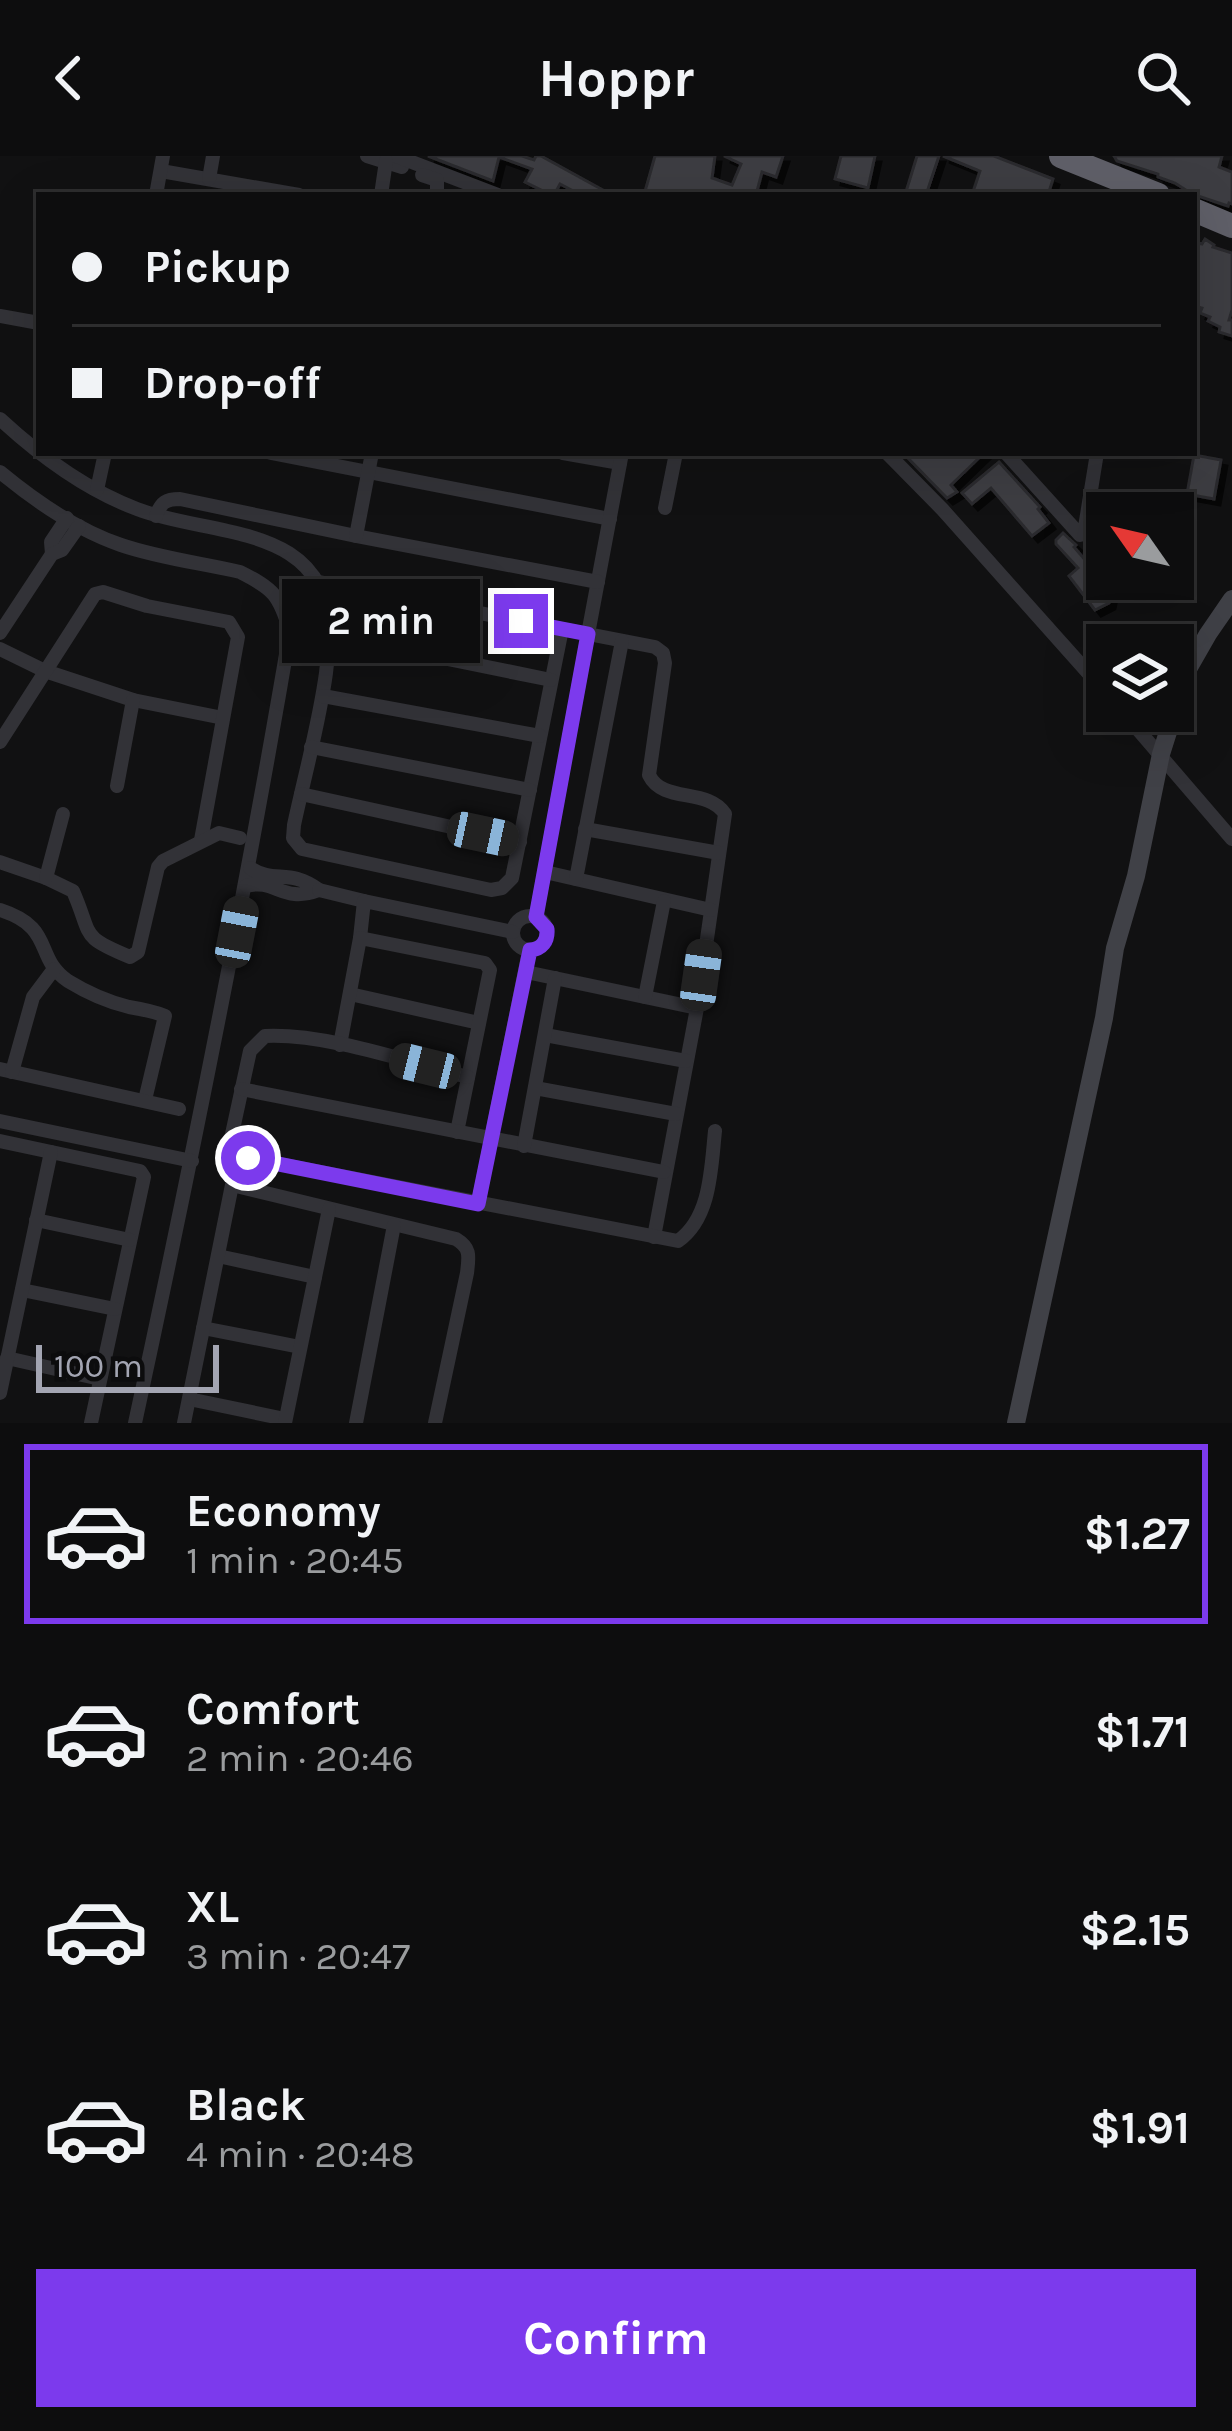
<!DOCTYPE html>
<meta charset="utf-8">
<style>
:root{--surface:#0d0d0e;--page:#1b1b1c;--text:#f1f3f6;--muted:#9a9c9e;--line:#2d2d2e;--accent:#7c3aed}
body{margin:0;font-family:Karla,sans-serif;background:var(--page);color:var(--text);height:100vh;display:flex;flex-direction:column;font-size:45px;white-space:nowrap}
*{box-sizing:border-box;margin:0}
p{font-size:39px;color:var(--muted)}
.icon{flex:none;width:66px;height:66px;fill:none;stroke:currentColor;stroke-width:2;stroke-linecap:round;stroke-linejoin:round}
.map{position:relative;height:1267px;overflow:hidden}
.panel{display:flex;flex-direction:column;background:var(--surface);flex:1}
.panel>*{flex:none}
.top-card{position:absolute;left:36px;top:36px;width:1161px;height:264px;border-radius:0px;box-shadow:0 12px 48px #0002,0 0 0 3px var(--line);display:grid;align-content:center;height:264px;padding:0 36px;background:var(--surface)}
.needle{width:78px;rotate:304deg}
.controls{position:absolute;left:1086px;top:336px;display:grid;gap:24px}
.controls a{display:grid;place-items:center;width:108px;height:108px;border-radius:0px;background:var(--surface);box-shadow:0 12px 48px #0002,0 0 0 3px var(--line);font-size:60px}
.scale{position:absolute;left:36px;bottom:30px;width:183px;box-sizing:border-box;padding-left:12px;border:6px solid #a3a5b2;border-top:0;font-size:33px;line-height:42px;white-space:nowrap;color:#a3a5b2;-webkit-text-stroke:9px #0c0c0d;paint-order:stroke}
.end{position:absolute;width:54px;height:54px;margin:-27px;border:15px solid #7c3aed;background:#fff;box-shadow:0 0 0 6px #fff}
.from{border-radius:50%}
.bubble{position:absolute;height:84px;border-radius:0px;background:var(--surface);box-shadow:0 12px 48px #0002,0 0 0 3px var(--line);font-size:39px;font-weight:700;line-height:84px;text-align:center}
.car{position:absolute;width:36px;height:72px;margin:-36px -18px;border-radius:15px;box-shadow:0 0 9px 3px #0007;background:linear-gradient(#222 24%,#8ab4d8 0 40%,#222 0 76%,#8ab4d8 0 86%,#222 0)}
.top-card b{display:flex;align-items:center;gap:42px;height:114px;font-size:45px}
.top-card b+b{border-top:3px solid var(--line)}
.top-card i{width:30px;height:30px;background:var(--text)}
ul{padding:21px 0 0;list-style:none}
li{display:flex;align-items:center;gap:36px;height:180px;margin:0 24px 18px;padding:0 12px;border:6px solid transparent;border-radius:0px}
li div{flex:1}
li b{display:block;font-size:45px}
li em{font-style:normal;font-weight:700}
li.on{border-color:var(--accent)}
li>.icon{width:108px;height:108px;stroke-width:1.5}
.action{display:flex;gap:24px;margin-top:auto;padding:24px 36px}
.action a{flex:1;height:138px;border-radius:0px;background:var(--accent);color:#fff;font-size:48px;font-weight:700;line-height:138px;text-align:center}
header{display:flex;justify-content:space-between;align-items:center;height:156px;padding:0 36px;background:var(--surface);font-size:54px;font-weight:700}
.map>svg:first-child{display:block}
</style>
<header><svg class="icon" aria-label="back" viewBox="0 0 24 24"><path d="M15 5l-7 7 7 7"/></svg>Hoppr<svg class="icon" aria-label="search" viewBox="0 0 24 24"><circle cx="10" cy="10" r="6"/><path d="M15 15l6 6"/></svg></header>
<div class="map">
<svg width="1232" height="1267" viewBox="0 0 1232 1267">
<defs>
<filter id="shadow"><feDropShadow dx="6" dy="6" stdDeviation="0" flood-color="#0009"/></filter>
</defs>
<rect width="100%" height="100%" fill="#111112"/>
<g fill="#3d3e42" stroke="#2c2b2e" stroke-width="3" filter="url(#shadow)">
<path d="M 428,0 L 522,0 L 534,4 L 536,0 L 541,0 L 612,39 L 581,39 L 560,28 L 554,39 L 539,39 L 541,34 L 525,26 L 532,13 L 499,1 L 493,25 Z"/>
<path d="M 655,0 L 715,0 L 712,22 L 732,29 L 741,8 L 724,0 L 783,0 L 776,21 L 762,16 L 756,39 L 644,39 Z"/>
<path d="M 841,0 L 875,0 L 868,32 L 835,23 Z"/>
<path d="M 917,0 L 939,0 L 926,39 L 905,39 Z"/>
<path d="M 943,0 L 994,0 L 1053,23 L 1048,39 L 984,39 L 973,36 L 980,15 Z"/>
<path d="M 1114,0 L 1222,0 L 1219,11 L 1232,16 L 1232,48 L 1229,47 L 1228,50 L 1192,38 L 1175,27 L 1158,21 L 1158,18 L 1117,5 Z"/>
<path d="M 1205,83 L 1214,89 L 1213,91 L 1232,97 L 1232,154 L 1229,164 L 1232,164 L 1232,180 L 1219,176 L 1220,171 L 1208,165 L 1210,161 L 1200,157 L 1202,152 L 1194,150 L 1194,86 L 1202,88 Z"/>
<path d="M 903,297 L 984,297 L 951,329 L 957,336 L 947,342 Z"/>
<path d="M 1194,299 L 1221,304 L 1214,343 L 1187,338 Z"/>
<path d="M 999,306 L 1040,351 L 1038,353 L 1049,367 L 1032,380 L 991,332 L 972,348 L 962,337 Z"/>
<path d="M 1063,377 L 1076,389 L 1074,391 L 1086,405 L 1091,401 L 1113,428 L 1109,447 L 1095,454 L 1069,420 L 1078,412 L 1056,388 L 1056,384 Z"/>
</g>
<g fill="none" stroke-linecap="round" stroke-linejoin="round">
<g stroke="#323237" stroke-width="14">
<path d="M 367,0 L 402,11"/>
<path d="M 396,0 L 498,39"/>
<path d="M 161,15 L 299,39"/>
<path d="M 422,19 L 437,24 L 437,39"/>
<path d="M 209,23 L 213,0"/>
<path d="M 156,39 L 163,0"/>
<path d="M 381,39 L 386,5"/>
<path d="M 0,160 L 39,167"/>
<path d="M 0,263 C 40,300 86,334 137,353 C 212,382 329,365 330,480 C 330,492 327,505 326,517 C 319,568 305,618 294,669 L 293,682 L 302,693 L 491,734 L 502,732 L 512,722 L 562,473 L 588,478 L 536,761"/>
<path d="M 271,297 L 610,363"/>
<path d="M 563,297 L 620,307"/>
<path d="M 622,297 L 588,478 L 655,491 L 663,497 L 665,507 L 649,619 C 663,648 707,631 725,658 L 697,852 L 654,1081"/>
<path d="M 887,297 L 943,354 L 1107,538"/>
<path d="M 1006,297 L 1080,379 L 1085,371 L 1097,297"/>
<path d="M 0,316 C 35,345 77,374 121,389 C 159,402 201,407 240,416 C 274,433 279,439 290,475 C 245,741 192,1004 135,1267"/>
<path d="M 97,334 L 105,297"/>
<path d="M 665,352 L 676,297"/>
<path d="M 156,360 C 161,346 166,343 180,343 L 356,380 L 598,426"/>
<path d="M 356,380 L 372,297"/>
<path d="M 52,398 L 51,386 L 67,362"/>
<path d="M 314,425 L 562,473"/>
<path d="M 0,477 L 52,398 L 62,394 L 79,370"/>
<path d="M 330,479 L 551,524"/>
<path d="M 0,493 L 45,515 L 133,544 L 223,562"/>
<path d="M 323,540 L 540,580"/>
<path d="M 1122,555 L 1232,683"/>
<path d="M 0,586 L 95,438 L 103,436 L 147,450 L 229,466 L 238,481 L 201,684"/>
<path d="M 311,591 L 530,634"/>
<path d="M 117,630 L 133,544"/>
<path d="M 301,638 L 520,686"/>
<path d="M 585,673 L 719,697"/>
<path d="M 0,706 L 46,722 L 73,735 C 93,781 79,780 130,801 L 138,796 L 158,711 L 163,705 L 219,677 L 240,682"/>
<path d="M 545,716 L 711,754"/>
<path d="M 46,722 L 63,658"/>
<path d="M 576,723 L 622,485"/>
<path d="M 246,730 C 276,722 282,748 319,734 C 289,712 275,728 250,712"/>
<path d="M 319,734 L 364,745"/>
<path d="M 0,754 C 56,772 33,801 68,825 C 86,836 108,846 129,851 C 141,853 153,855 165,860 L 145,944"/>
<circle cx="530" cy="777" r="17"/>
<path d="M 360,782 L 364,745 L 513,776"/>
<path d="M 526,816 L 697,852"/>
<path d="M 350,838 L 479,867"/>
<path d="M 645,841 L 664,745"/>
<path d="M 545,879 L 686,905"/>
<path d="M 340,889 L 360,782 L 485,807 L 490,814 L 457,976"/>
<path d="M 0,913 L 179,953"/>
<path d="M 12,916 L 33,841 L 54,813"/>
<path d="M 468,921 C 408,906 326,877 265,880 L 250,895 L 232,978 L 235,992 L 248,1002 L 678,1085 C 711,1062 711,1012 715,975"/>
<path d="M 535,932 L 676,958"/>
<path d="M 241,933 L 664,1016"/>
<path d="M 0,965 L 192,1005"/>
<path d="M 0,985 L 140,1015 L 144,1021 L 91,1267"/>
<path d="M 524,990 L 555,822"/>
<path d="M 478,1048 L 529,795"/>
<path d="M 36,1064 L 130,1084"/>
<path d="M 218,1100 L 315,1121"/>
<path d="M 22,1134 L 115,1153"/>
<path d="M 203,1172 L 300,1191"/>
<path d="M 7,1202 L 100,1223"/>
<path d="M 0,1237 L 51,996"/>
<path d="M 189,1243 L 285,1263"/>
<path d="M 184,1267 L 232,1029 L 456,1083 C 471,1092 469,1100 467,1117 L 435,1267"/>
<path d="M 285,1267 L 329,1053"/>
<path d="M 356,1267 L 394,1069"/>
</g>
<path stroke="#404147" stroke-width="18" d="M 1016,1267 L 1104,862 L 1115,792 L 1136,720 L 1161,598 L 1188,513 L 1208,478 L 1232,443"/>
<g stroke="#5f5f68" stroke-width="24">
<path d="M 1061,0 L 1158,39"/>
<path d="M 1194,54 L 1232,70"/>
</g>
</g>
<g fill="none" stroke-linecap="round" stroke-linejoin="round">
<path stroke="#7c3aed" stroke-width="15" d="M 248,1002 L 478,1048 L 530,794 C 542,793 548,785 547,773 L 536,761 L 588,478 L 521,465"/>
</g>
</svg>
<div class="controls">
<a><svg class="needle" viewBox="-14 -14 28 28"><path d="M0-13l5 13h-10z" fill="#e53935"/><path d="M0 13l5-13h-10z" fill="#9a9c9e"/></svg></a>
<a><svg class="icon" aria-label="layers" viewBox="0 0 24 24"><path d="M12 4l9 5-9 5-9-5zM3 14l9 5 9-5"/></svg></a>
</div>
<div class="scale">100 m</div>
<i class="end from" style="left:248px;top:1002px"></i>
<i class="end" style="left:521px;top:465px"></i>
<div class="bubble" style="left:282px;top:423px;width:198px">2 min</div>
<i class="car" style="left:483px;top:678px;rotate:102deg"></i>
<i class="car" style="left:237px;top:776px;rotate:11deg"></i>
<i class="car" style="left:701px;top:819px;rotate:8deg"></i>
<i class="car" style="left:425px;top:910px;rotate:284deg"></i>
<div class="top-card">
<b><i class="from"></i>Pickup</b>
<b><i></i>Drop-off</b>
</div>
</div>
<section class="panel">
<ul>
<li class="on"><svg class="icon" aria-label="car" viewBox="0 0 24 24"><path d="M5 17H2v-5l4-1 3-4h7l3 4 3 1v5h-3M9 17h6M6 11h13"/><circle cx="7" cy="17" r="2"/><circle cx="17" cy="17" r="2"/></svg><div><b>Economy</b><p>1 min · 20:45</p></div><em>$1.27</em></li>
<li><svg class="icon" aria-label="car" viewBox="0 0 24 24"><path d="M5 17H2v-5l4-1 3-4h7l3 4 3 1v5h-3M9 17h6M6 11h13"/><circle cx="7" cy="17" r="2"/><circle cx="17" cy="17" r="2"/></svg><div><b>Comfort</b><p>2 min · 20:46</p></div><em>$1.71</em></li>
<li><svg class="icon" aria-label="car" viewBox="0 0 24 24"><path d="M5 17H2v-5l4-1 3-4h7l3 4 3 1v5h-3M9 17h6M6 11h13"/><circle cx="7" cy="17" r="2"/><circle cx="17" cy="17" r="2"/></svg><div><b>XL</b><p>3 min · 20:47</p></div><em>$2.15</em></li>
<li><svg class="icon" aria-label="car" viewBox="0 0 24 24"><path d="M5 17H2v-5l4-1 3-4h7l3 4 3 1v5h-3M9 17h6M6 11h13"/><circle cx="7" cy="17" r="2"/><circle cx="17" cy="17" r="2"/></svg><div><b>Black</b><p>4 min · 20:48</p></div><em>$1.91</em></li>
</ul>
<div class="action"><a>Confirm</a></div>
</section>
